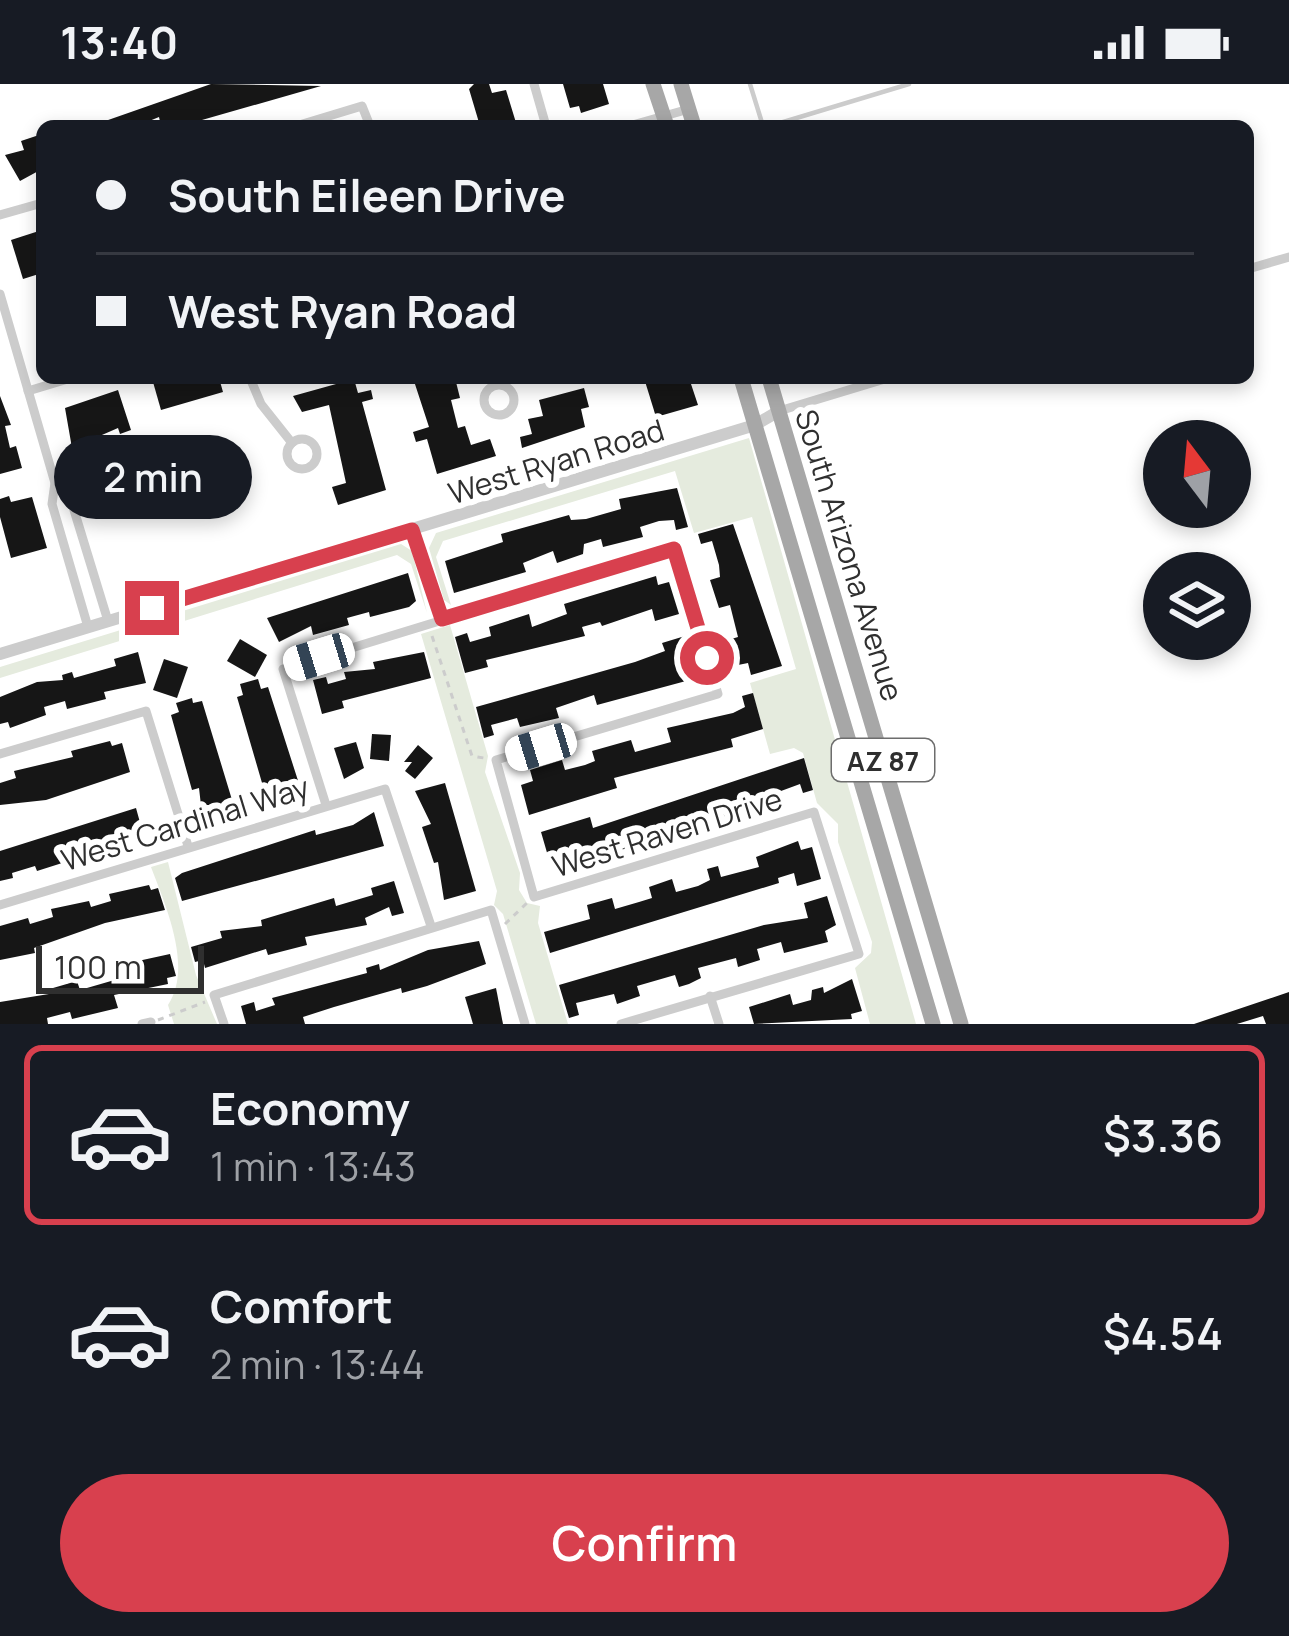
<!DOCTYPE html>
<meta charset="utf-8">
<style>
:root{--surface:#171b24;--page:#242831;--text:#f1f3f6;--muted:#9ea1a6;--line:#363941;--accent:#d8404e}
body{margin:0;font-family:Manrope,sans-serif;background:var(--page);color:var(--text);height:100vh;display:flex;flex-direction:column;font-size:45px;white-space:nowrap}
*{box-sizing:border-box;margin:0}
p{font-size:39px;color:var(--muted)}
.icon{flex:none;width:66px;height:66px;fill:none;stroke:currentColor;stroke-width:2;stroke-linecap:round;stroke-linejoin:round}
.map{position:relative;height:940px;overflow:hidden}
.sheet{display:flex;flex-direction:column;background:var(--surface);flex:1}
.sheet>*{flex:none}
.guide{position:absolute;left:36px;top:36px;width:1218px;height:264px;border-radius:18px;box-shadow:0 6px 18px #0003;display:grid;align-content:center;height:264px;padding:0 60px;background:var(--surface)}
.needle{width:78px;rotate:344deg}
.fabs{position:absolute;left:1143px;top:336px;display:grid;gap:24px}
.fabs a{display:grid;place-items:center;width:108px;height:108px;border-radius:50%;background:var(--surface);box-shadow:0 6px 18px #0003;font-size:60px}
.scale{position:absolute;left:36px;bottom:30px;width:168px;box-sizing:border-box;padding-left:12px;border:6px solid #2f2f2f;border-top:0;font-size:33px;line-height:42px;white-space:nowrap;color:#2f2f2f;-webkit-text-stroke:9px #fff;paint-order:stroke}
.end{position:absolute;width:54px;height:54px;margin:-27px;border:15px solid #d8404e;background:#fff;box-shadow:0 0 0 6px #fff}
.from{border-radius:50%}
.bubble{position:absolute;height:84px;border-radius:42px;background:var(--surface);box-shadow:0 6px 18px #0003;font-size:39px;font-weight:600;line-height:84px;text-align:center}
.car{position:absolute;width:36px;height:72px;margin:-36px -18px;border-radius:15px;box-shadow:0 0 9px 3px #0007;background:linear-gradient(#fff 24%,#345 0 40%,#fff 0 76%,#345 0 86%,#fff 0)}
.guide b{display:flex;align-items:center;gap:42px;height:114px;font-size:45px}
.guide b+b{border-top:3px solid var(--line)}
.guide i{width:30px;height:30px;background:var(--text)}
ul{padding:21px 0 0;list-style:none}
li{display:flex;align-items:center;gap:36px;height:180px;margin:0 24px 18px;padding:0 36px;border:6px solid transparent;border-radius:18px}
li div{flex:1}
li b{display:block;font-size:45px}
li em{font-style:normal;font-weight:600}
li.on{border-color:var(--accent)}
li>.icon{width:108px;height:108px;stroke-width:1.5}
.cta{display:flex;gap:24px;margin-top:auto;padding:24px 60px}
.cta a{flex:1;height:138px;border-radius:72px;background:var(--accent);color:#fff;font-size:48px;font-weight:600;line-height:138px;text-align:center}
.status{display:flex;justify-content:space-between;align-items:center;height:84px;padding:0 60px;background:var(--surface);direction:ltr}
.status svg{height:33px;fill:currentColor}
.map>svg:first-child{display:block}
</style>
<div class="status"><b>13:40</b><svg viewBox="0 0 49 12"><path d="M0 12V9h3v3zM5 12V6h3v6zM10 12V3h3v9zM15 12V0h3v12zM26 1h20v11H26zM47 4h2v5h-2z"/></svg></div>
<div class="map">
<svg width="1289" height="940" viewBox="0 0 1289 940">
<rect width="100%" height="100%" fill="#fff"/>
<g fill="#e5ebde">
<path d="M 749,354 L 916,940 L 870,940 L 855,884 L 871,869 L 872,858 L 838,758 L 838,740 L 817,719 L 803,669 L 794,664 L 770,670 L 750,599 L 796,585 L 752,433 L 694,449 L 675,387 L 443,457 L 436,473 L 451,521 L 444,516 L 429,464 L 436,449 Z"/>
<path d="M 401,460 L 412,467 L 427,529 L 411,480 L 397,471 L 0,594 L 0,583 Z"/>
<path d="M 450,541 L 488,672 L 485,688 L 520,789 L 519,806 L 527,819 L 540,822 L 538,839 L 568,940 L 536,940 L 503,830 L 494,821 L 497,807 L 421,550 Z"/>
<path d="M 168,778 L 196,891 L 217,940 L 174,940 L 168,921 C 193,883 166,823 151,783 Z"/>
</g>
<g fill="#161616">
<path d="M 211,0 L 321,2 L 181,42 L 161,42 L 159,33 L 137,42 L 91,42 Z"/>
<path d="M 474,0 L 489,0 L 492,9 L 506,6 L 517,42 L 480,42 L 469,5 Z"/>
<path d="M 563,0 L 603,0 L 609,20 L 581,29 L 579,22 L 570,24 Z"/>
<path d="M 42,50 L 42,85 L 20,97 L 5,71 L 24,66 L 21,57 Z"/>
<path d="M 42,146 L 42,189 L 23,195 L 11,156 Z"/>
<path d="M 167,294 L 219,294 L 223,308 L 161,326 L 153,298 Z"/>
<path d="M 413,294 L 455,294 L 460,314 L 451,316 L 458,344 L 465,342 L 471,361 L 490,355 L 496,372 L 437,390 L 427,355 L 416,358 L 413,348 L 429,343 Z"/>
<path d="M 644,294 L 689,294 L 698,321 L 656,333 Z"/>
<path d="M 354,295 L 358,309 L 371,306 L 373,315 L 362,318 L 386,406 L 338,421 L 332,403 L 346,399 L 329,321 L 302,328 L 293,312 Z"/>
<path d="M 584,304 L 589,323 L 581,325 L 585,343 L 522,364 L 520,353 L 532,350 L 528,335 L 543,332 L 539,316 Z"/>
<path d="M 118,306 L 131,346 L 120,350 L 118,344 L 72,364 L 65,324 Z"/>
<path d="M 0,312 L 11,341 L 5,342 L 10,364 L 16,362 L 22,384 L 0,390 Z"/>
<path d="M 136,372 L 146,419 L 112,429 L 103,400 L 94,403 L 89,386 Z"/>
<path d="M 677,404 L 688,443 L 676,446 L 674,436 L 659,437 L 640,443 L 643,453 L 603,463 L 601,455 L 584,460 L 583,470 L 557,479 L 553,467 L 523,479 L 526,488 L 454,509 L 445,477 L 503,458 L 501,450 L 569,431 L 571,436 L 586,435 L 621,425 L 619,415 Z"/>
<path d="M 9,412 L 11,418 L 32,413 L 47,464 L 11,474 L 0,433 L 0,415 Z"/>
<path d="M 733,440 L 782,582 L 751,591 L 748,579 L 738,581 L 731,567 L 728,556 L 738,553 L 730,521 L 719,524 L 710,496 L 720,493 L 719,481 L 712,457 L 701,460 L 698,450 Z"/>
<path d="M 408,489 L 416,517 L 409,523 L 370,533 L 369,528 L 347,534 L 349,541 L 313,551 L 311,542 L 279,558 L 267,534 Z"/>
<path d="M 656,492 L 658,501 L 669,498 L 679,530 L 655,537 L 652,525 L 602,542 L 600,538 L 582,543 L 585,552 L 486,576 L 488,583 L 465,589 L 455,553 L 467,549 L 470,558 L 491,552 L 489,543 L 529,530 L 532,543 L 567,530 L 564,520 Z"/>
<path d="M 685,552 L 694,583 L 683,586 L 686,597 L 597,621 L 594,611 L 556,624 L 559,634 L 520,643 L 517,634 L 491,641 L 494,651 L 484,654 L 476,623 L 635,578 L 665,567 L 662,559 Z"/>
<path d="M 240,555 L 267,571 L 255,593 L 227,577 Z"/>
<path d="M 138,568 L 146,599 L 104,608 L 106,615 L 67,625 L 65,617 L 44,623 L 46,631 L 10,644 L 8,638 L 0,640 L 0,613 L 37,598 L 63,596 L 62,591 L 72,588 L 74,594 L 116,582 L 114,575 Z"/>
<path d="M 424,568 L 431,594 L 342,617 L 344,624 L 322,630 L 313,596 L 326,593 L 328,600 L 346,595 L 344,588 L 375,585 L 373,578 Z"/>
<path d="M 164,575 L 188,583 L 177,614 L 153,606 Z"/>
<path d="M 258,595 L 261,605 L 268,603 L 301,706 L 267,716 L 237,613 L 243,611 L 240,600 Z"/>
<path d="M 753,609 L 763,645 L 731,655 L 733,663 L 614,694 L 617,704 L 529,731 L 521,701 L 533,697 L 530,686 L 562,676 L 565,686 L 585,681 L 595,677 L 592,667 L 631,656 L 635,668 L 671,658 L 667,644 L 733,629 L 745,623 L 742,612 Z"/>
<path d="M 192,614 L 193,619 L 202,617 L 236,729 L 203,739 L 199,704 L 192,706 L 171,631 L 179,628 L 176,619 Z"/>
<path d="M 372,650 L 391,651 L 389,677 L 370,675 Z"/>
<path d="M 110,657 L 112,662 L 122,659 L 130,688 L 46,716 L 0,721 L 0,699 L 16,694 L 14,687 L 73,673 L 71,667 Z"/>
<path d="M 356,658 L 364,684 L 344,695 L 334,664 Z"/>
<path d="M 418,661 L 433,674 L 415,695 L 405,687 L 412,678 L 404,678 Z"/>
<path d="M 804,674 L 813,706 L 803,709 L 800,700 L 762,714 L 765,724 L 684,747 L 681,737 L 658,743 L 661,755 L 610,769 L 608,760 L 588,766 L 591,777 L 564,785 L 561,776 L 550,779 L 541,748 L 590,733 L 593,744 Z"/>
<path d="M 445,699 L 476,807 L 444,816 L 438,778 L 434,779 L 422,743 L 431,740 L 415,707 Z"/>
<path d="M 136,724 L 144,753 L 37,787 L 35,782 L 12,789 L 13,794 L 0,797 L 0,767 Z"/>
<path d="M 374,728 L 384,762 L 182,817 L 175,794 L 182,789 L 315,746 L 316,751 L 353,741 Z"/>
<path d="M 798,757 L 801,766 L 812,763 L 821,795 L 797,802 L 794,789 L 778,794 L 779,799 L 550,869 L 544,848 L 590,835 L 587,821 L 612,814 L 615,825 L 639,818 L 652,814 L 649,803 L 672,795 L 676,808 L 698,802 L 710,796 L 707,785 L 718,782 L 721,793 L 759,783 L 756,773 Z"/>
<path d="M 394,797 L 404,829 L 392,832 L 389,823 L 365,834 L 367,841 L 305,853 L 307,861 L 268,871 L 266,865 L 205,884 L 203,876 L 195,878 L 191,863 L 222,854 L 220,847 L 262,842 L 261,836 L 334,814 L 336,822 L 373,811 L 371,804 Z"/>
<path d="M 149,801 L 151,806 L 158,804 L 165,826 L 105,839 L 34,864 L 35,869 L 0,876 L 0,842 L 28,834 L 30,840 L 53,833 L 51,825 L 89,817 L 91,823 L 111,817 L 109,810 Z"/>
<path d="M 827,812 L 836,841 L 825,847 L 828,858 L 784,869 L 781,858 L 757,865 L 760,876 L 738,883 L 736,874 L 698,884 L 701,894 L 689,900 L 679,903 L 675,891 L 637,902 L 640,912 L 617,920 L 614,910 L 576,919 L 579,931 L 569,934 L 559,901 L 764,841 L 808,834 L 804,819 Z"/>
<path d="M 479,857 L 486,880 L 427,902 L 402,909 L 401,904 L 334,923 L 303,933 L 305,940 L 246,940 L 241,922 L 254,918 L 256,927 L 275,921 L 272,914 L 367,889 L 366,884 L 379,880 L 380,886 L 428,866 Z"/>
<path d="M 170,870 L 176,892 L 167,894 L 168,900 L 114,911 L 118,924 L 72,935 L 70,928 L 47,934 L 48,940 L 0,940 L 0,918 L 55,909 L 53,904 L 77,897 L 80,906 L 118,895 L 115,882 Z"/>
<path d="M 852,895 L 862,927 L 851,930 L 852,935 L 754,940 L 749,923 L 790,910 L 793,921 L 811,916 L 812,906 L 823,903 L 824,909 Z"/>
<path d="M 496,904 L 503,940 L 473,940 L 465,913 Z"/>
<path d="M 1289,908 L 1289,940 L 1266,940 L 1263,932 L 1237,940 L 1194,940 Z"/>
</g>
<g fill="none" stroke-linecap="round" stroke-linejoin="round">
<g stroke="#ccc" stroke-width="3" stroke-dasharray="6 6" stroke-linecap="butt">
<path d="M 432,552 L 472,672 L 484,674"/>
<path d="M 505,840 L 528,818"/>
<path d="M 158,936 L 205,918"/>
</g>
<g stroke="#ccc" stroke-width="4.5">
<path d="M 750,0 L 763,42"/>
<path d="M 770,42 L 909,0"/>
</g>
<g stroke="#ccc" stroke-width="9">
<path d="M 534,0 L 546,42"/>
<path d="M 296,42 L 362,22 L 370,42"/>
<path d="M 629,42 L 689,25"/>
<path d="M 0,131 L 42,119"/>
<path d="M 1248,185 L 1289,173"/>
<path d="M 0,210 L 55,399 L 52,420 L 88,543"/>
<path d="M 250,294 L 261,320 L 292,359"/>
<circle cx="499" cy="316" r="15"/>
<path d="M 28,307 L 71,294"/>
<path d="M 779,327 L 888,294"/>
<circle cx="302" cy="370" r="15"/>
<path d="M 55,399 L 70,413 L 108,537"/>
<path d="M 412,446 L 441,535"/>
<path d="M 0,670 L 146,627 L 188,762"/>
<path d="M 326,721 L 283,585 L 674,465 L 718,610 L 496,676 L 534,813 L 814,728 L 859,870 L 621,940"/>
<path d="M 0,821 L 385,705 L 431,842"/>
<path d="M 710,912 L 719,940"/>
<path d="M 142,940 L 151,938"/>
<path d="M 224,940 L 214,911 L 491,826 L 525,940"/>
</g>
<path stroke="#ccc" stroke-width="12" d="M 0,570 L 755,341 L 779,327"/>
<g stroke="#a7a7a7" stroke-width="15">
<path d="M 653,0 L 667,42"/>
<path d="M 681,0 L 694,42"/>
<path d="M 741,294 L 933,940"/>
<path d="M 769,294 L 961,940"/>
</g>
</g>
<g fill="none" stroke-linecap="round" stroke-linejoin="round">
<path stroke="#d8404e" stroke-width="15" d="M 152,524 L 412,446 L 442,535 L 674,465 L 707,574"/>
</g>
<g text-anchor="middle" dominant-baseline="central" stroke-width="12" stroke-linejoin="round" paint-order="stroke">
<rect fill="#fff" stroke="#6d6d6d" stroke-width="3" x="832" y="655" width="102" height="42" rx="9"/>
<g font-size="27" font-weight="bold" fill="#2f2f2f">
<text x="883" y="676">AZ 87</text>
</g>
<g font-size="30" fill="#2f2f2f" stroke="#fff">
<text transform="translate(556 377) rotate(-17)">West Ryan Road</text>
<text transform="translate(850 471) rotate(73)">South Arizona Avenue</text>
<text transform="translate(185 739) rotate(-17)">West Cardinal Way</text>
<text transform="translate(667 748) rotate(-17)">West Raven Drive</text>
</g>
</g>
</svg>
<div class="fabs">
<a><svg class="needle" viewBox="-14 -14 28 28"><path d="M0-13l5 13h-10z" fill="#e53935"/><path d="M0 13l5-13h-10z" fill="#9ea1a6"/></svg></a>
<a><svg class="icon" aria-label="layers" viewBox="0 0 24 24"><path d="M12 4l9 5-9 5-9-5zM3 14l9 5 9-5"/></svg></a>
</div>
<div class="scale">100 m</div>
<i class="end from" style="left:707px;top:574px"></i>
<i class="end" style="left:152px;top:524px"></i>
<div class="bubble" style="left:54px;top:351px;width:198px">2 min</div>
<i class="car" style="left:319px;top:573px;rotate:253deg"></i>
<i class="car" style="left:541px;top:663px;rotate:253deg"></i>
<div class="guide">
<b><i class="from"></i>South Eileen Drive</b>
<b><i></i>West Ryan Road</b>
</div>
</div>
<section class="sheet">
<ul>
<li class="on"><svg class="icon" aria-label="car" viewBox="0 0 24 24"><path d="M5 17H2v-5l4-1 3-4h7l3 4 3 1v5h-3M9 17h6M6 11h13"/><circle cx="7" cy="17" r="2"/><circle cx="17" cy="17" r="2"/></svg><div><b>Economy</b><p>1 min · 13:43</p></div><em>$3.36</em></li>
<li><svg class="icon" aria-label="car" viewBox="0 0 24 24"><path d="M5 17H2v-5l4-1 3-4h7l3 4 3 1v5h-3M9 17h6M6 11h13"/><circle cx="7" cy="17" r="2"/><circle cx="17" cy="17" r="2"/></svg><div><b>Comfort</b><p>2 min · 13:44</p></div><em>$4.54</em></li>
</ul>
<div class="cta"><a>Confirm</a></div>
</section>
